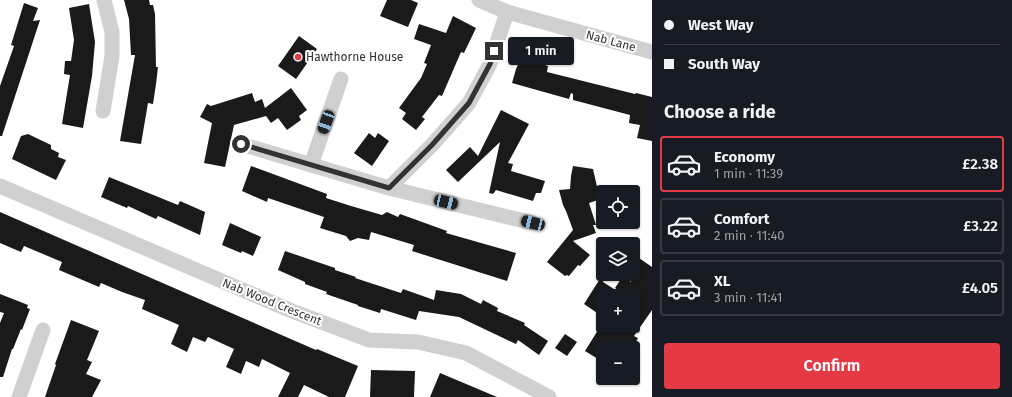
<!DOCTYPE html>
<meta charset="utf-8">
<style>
:root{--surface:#171b24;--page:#242831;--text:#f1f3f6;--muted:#9ea1a6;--line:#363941;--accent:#e63946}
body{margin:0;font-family:"Fira Sans",sans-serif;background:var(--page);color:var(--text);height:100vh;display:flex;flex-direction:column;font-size:15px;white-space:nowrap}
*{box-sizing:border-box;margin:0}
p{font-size:13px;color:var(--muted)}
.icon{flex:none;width:22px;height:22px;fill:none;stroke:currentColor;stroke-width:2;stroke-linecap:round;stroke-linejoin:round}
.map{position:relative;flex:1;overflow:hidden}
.details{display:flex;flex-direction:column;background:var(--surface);width:360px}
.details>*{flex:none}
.banner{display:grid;align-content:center;height:88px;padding:0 12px;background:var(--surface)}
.controls{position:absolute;left:596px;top:185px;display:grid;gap:8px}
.controls a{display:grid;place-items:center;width:44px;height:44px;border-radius:4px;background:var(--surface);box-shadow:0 1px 3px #0004;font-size:20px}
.end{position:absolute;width:18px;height:18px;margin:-9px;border:5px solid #333;background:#fff;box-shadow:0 0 0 2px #fff}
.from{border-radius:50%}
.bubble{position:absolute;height:28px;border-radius:4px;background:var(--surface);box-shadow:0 1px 3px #0004;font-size:13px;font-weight:600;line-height:28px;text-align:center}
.car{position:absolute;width:12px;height:24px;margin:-12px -6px;border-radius:5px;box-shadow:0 0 3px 1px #0007;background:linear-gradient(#222 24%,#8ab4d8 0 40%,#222 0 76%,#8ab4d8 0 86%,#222 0)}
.banner b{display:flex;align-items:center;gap:14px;height:38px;font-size:15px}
.banner b+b{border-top:1px solid var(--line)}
.banner i{width:10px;height:10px;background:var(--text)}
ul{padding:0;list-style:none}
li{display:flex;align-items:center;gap:12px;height:56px;margin:0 8px 6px;padding:0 4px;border:2px solid var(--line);border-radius:4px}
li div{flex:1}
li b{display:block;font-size:15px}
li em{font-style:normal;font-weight:600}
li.selected{border-color:var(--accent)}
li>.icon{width:36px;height:36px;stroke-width:1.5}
h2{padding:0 12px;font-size:18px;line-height:48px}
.action{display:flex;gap:8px;margin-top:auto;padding:8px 12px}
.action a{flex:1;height:46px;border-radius:4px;background:var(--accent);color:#fff;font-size:16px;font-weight:600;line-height:46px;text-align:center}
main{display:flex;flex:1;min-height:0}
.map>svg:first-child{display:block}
</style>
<main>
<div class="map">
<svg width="652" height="397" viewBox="0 0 652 397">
<rect width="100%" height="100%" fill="#fff"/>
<g fill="#1a1a1a">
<path d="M 124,0 L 149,0 L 150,5 L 153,5 L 155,14 L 156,67 L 158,67 L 156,84 L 153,104 L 148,103 L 141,144 L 120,141 L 135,55 L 131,55 L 129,19 Z"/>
<path d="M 387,0 L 411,0 L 418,3 L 408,27 L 380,16 Z"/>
<path d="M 24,3 L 38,8 L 33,21 L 40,20 L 2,136 L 0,136 L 0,86 L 14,46 L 11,45 Z"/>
<path d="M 89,4 L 95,42 L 92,76 L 83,128 L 62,124 L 70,75 L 64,74 L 65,61 L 71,61 L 74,40 L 69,8 Z"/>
<path d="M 453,16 L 476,28 L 464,53 L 461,52 L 442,96 L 439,95 L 422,117 L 425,119 L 416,130 L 402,119 L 406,113 L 399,108 L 421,78 L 427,64 L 424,63 L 431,45 L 414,39 L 419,24 L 446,33 Z"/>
<path d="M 299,36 L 317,49 L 296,79 L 278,66 Z"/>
<path d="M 521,58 L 548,66 L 547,72 L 635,94 L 636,93 L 652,97 L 652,141 L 637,138 L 640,125 L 629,123 L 630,115 L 573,100 L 573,94 L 571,93 L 569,99 L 512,83 L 516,69 Z"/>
<path d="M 291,88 L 307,110 L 299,116 L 301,120 L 287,130 L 278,118 L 271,123 L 266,116 L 234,125 L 225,167 L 204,163 L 212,123 L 200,117 L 207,104 L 211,106 L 252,93 L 255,102 L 262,99 L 265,108 Z"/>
<path d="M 501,110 L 529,124 L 508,163 L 513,164 L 511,171 L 545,181 L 541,193 L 536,193 L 533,201 L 496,190 L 493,194 L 489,193 L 500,142 L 458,182 L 446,170 L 470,147 L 478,156 Z"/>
<path d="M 369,133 L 375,138 L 378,133 L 389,141 L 372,166 L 354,153 Z"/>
<path d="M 28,134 L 51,145 L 51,149 L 59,153 L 58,157 L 66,160 L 56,180 L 12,159 L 21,136 Z"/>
<path d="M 251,166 L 327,194 L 326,198 L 351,206 L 382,215 L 387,212 L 398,217 L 400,214 L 447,231 L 446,233 L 516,253 L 507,281 L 412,251 L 414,245 L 371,232 L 369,240 L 358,238 L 350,241 L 346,236 L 320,228 L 324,217 L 268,198 L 267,202 L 242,191 Z"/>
<path d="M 573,166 L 593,169 L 598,191 L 596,192 L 598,200 L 589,203 L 596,225 L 593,225 L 596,233 L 573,241 L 590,255 L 580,266 L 578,265 L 569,276 L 567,275 L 565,276 L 547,262 L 573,230 L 566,211 L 563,205 L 559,190 L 570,189 L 571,176 Z"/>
<path d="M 109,177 L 178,205 L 180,201 L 205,212 L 200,235 L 158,216 L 156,219 L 128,206 L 127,208 L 101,197 Z"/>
<path d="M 0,212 L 316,350 L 317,349 L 358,366 L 345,397 L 329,397 L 304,385 L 298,397 L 278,397 L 290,373 L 262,359 L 259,367 L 246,361 L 241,374 L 226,367 L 234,349 L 208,337 L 205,342 L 193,337 L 187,352 L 171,344 L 179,325 L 142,309 L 145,300 L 122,292 L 101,283 L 99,287 L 59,270 L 62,262 L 24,246 L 21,252 L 0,243 Z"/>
<path d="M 230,223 L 261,237 L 253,256 L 242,251 L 241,253 L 222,245 Z"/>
<path d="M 285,251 L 335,268 L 335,270 L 356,277 L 355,278 L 401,293 L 403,289 L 434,300 L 436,290 L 461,294 L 481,304 L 483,300 L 498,308 L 497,311 L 525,323 L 524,325 L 548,341 L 539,355 L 518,340 L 516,344 L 459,317 L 419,311 L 416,320 L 381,309 L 380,313 L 358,306 L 358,305 L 326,294 L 327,292 L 305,284 L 305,282 L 278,270 Z"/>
<path d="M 639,258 L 652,267 L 652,310 L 634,336 L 638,338 L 633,348 L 603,348 L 603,362 L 585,351 L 603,322 L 603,326 L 633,326 L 633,296 L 626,296 L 615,288 L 623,276 L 631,282 L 635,265 Z"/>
<path d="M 603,274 L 603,282 L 625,296 L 603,296 L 603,317 L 584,304 Z"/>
<path d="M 0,294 L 28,305 L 27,308 L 30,309 L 22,330 L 21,329 L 13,349 L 12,349 L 3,377 L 0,377 L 0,323 L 4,313 L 0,312 Z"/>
<path d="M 71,320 L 99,331 L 87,360 L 92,362 L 86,374 L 101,380 L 92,397 L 45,397 L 56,365 L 55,364 Z"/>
<path d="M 565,334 L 577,342 L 567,356 L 555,348 Z"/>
<path d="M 371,370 L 415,371 L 414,397 L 370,397 Z"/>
<path d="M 440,373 L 497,397 L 430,397 Z"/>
</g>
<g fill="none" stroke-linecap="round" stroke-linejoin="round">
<g stroke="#d0d0d0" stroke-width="15">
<path d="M 479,0 L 507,12 L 652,52"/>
<path d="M 103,111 L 112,56 L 112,32 L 104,0"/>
<path d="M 241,144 L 389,188 L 533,223"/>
<path d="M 311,165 L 341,79"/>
<path d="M 0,186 L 292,311 L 369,340 L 418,342 L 466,353 L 549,397"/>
<path d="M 389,188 L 432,145 L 469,103 L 490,64 L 507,12"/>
<path d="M 19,397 L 43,330"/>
</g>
</g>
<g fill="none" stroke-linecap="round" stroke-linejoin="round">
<path stroke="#333" stroke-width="5" d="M 241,144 L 389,188 L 432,145 L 469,103 L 490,64 L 494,51"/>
</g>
<circle fill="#e63946" stroke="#fff" stroke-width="1.5" cx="298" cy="57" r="4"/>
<g text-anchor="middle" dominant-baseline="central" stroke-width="4" stroke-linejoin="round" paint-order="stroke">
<g font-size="12" fill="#333" stroke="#fff">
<text transform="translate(611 41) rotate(15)">Nab Lane</text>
<text transform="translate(272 302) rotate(22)">Nab Wood Crescent</text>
</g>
<g font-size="12" fill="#333" stroke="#fff" text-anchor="start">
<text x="306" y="57">Hawthorne House</text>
</g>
</g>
</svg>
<div class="controls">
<a><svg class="icon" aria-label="locate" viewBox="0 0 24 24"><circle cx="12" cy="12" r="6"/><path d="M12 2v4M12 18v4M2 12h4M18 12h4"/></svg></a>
<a><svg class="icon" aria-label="layers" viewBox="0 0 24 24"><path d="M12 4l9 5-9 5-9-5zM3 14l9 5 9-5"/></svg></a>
<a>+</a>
<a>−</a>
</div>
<i class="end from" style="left:241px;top:144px"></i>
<i class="end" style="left:494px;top:51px"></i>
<div class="bubble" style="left:508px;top:37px;width:66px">1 min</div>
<i class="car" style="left:326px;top:122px;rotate:200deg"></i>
<i class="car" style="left:446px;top:202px;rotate:103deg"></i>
<i class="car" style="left:533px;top:223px;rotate:284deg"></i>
</div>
<section class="details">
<div class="banner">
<b><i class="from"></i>West Way</b>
<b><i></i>South Way</b>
</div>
<h2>Choose a ride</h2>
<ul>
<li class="selected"><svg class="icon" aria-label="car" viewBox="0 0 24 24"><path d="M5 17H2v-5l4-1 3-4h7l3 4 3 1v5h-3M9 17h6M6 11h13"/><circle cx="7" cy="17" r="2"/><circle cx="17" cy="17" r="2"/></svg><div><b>Economy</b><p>1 min · 11:39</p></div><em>£2.38</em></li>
<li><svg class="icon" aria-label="car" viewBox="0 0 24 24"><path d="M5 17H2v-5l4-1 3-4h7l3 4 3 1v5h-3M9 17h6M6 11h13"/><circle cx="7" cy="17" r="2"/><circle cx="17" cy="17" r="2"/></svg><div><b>Comfort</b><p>2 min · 11:40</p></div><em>£3.22</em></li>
<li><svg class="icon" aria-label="car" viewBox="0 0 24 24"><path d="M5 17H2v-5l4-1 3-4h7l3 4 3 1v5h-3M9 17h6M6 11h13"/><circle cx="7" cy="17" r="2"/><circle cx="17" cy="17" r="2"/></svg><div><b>XL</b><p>3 min · 11:41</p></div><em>£4.05</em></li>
</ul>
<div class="action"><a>Confirm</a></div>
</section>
</main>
